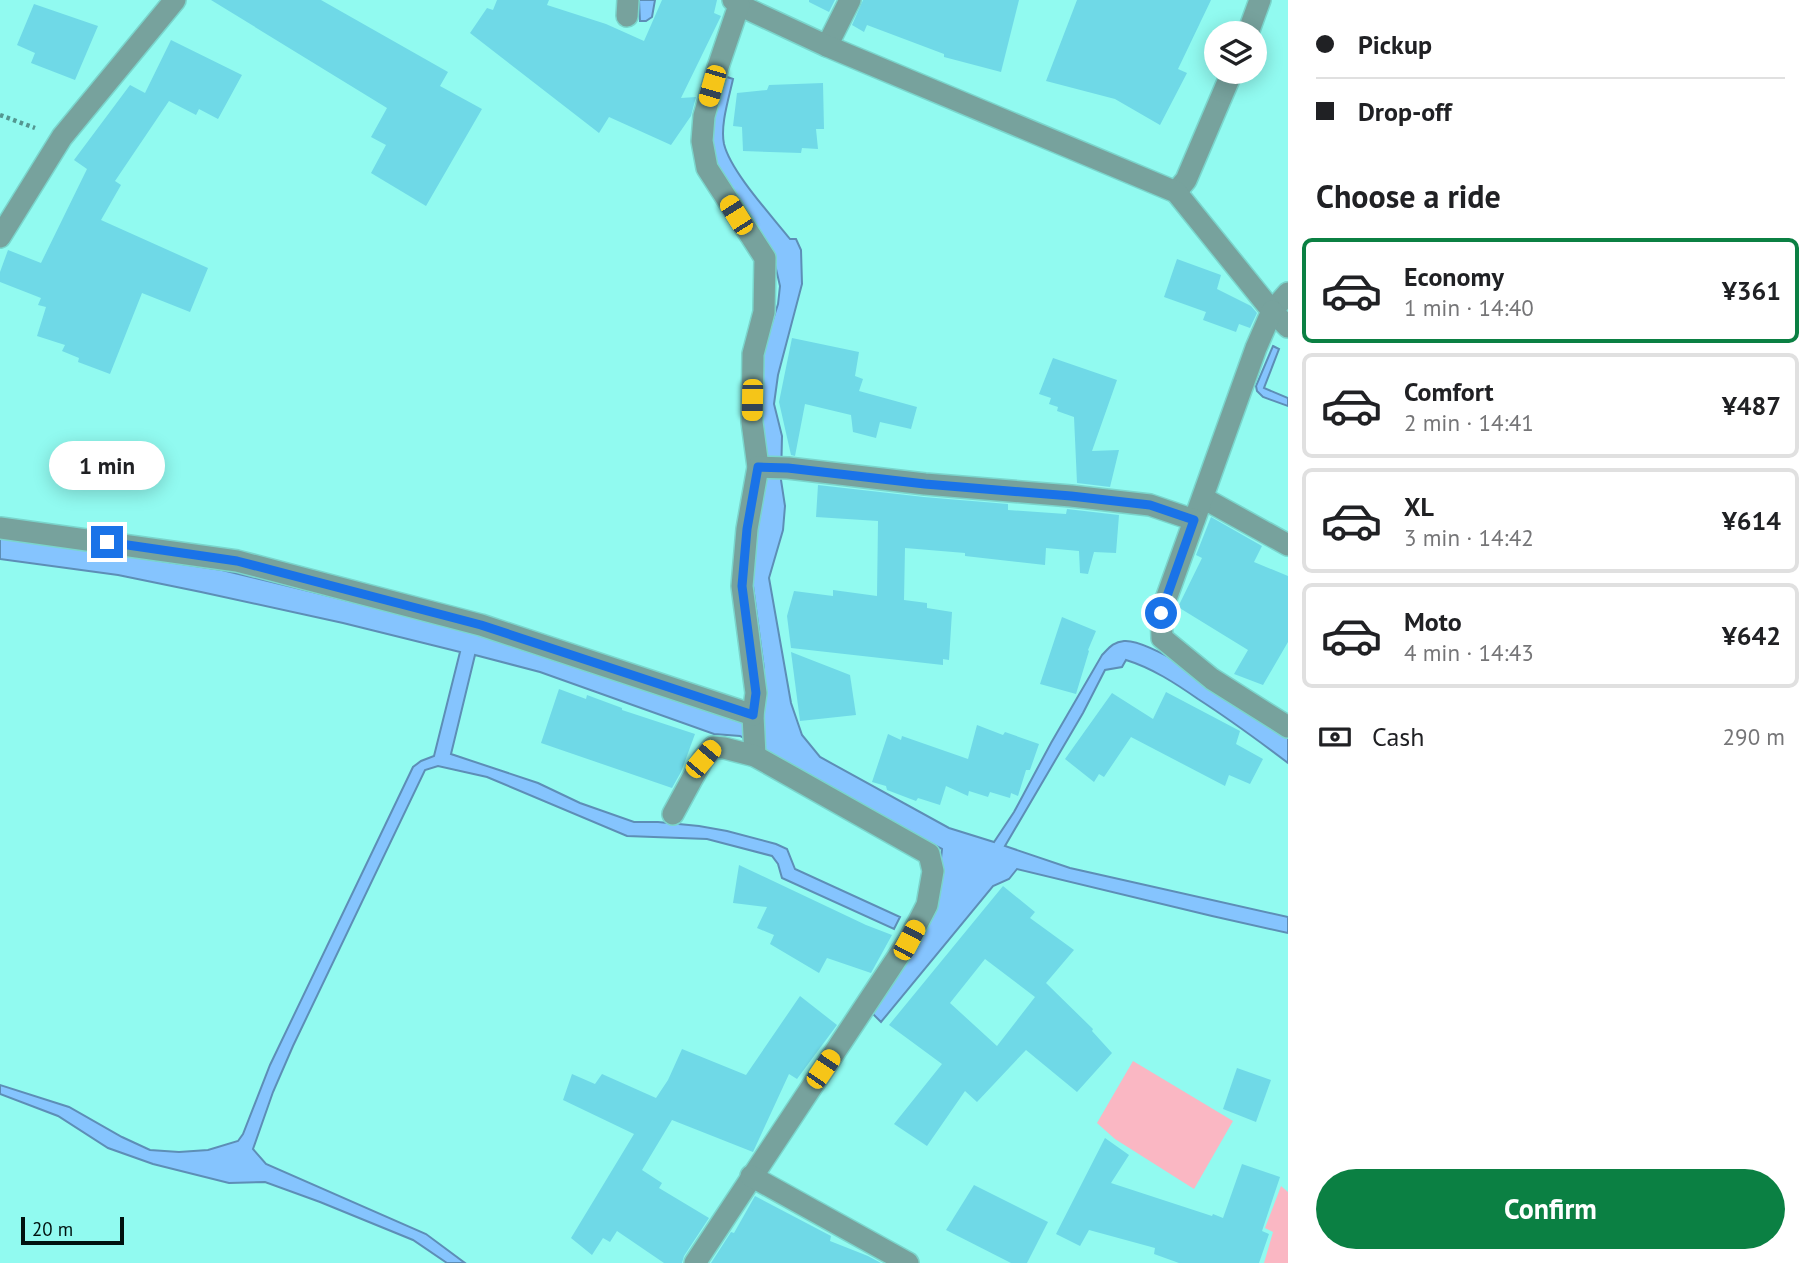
<!DOCTYPE html>
<meta charset="utf-8">
<style>
:root{--surface:#fff;--page:#f6f6f6;--text:#202124;--muted:#757577;--line:#e0e0e0;--accent:#0b8043}
body{margin:0;font-family:"PT Sans",sans-serif;background:var(--page);color:var(--text);height:100vh;display:flex;flex-direction:column;font-size:26px;white-space:nowrap}
*{box-sizing:border-box;margin:0}
p{font-size:23px;color:var(--muted)}
.icon{flex:none;width:38px;height:38px;fill:none;stroke:currentColor;stroke-width:2;stroke-linecap:round;stroke-linejoin:round}
.map{position:relative;flex:1;overflow:hidden}
.details{display:flex;flex-direction:column;background:var(--surface);width:525px}
.details>*{flex:none}
.banner{display:grid;align-content:center;height:154px;padding:0 28px;background:var(--surface)}
.buttons{position:absolute;left:1204px;top:21px;display:grid;gap:14px}
.buttons a{display:grid;place-items:center;width:63px;height:63px;border-radius:50%;background:var(--surface);box-shadow:0 4px 18px #0003;font-size:35px}
.scale{position:absolute;left:21px;bottom:18px;width:103px;box-sizing:border-box;padding-left:7px;border:4px solid #00110f;border-top:0;font-size:19px;line-height:24px;white-space:nowrap;color:#00110f;-webkit-text-stroke:5px #91faf0;paint-order:stroke}
.end{position:absolute;width:32px;height:32px;margin:-16px;border:9px solid #1a73e8;background:#fff;box-shadow:0 0 0 4px #fff}
.from{border-radius:50%}
.bubble{position:absolute;height:49px;border-radius:24px;background:var(--surface);box-shadow:0 4px 18px #0003;font-size:23px;font-weight:800;line-height:49px;text-align:center}
.car{position:absolute;width:21px;height:42px;margin:-21px -10px;border-radius:9px;box-shadow:0 0 5px 2px #0007;background:linear-gradient(#f5c518 24%,#345 0 40%,#f5c518 0 76%,#345 0 86%,#f5c518 0)}
.banner b{display:flex;align-items:center;gap:24px;height:66px;font-size:26px}
.banner b+b{border-top:2px solid var(--line)}
.banner i{width:18px;height:18px;background:var(--text)}
ul{padding:0;list-style:none}
li{display:flex;align-items:center;gap:21px;height:105px;margin:0 14px 10px;padding:0 14px;border:4px solid var(--line);border-radius:10px}
li div{flex:1}
li b{display:block;font-size:26px}
li em{font-style:normal;font-weight:800}
li.current{border-color:var(--accent)}
li>.icon{width:63px;height:63px;stroke-width:1.5}
h2{padding:0 28px;font-size:32px;line-height:84px}
.pay{display:flex;align-items:center;gap:18px;height:77px;padding:0 28px;font-size:26px}
.pay p{margin-inline-start:auto}
.cta{display:flex;gap:14px;margin-top:auto;padding:14px 28px}
.cta a{flex:1;height:80px;border-radius:42px;background:var(--accent);color:#fff;font-size:28px;font-weight:800;line-height:80px;text-align:center}
main{display:flex;flex:1;min-height:0}
.map>svg:first-child{display:block}
</style>
<main>
<div class="map">
<svg width="1288" height="1263" viewBox="0 0 1288 1263">
<rect width="100%" height="100%" fill="#91faf0"/>
<g fill="#fab7c3">
<path d="M 1133,1061 L 1233,1121 L 1194,1189 L 1115,1139 L 1097,1123 Z"/>
<path d="M 1281,1186 L 1288,1192 L 1288,1263 L 1264,1263 L 1273,1232 L 1265,1228 Z"/>
</g>
<g fill="#85c4fe" stroke="#5d8eb6" stroke-width="2">
<path d="M 639,0 L 655,0 L 652,17 L 646,21 L 640,21 Z"/>
<path d="M 724,76 L 733,79 C 729,98 720,125 724,144 C 731,172 771,215 790,239 L 796,239 L 801,250 L 802,284 L 778,375 L 774,404 L 782,436 L 781,480 L 785,506 L 783,530 L 769,578 L 791,703 L 802,735 L 820,757 L 949,828 L 994,842 L 1014,812 L 1051,743 L 1102,655 C 1109,648 1113,642 1124,641 C 1154,638 1258,714 1288,734 L 1288,763 C 1259,741 1229,719 1198,699 C 1175,683 1152,668 1126,660 L 1122,667 L 1105,670 L 1083,713 L 1005,846 L 1070,868 L 1288,917 L 1288,933 L 1212,916 L 1017,869 L 1009,879 L 993,886 L 881,1022 L 871,1012 L 938,887 L 942,849 C 883,818 827,783 768,753 L 767,751 L 740,736 L 714,734 L 540,672 L 475,655 L 451,754 L 538,783 L 580,803 L 634,822 L 658,822 L 699,826 L 727,831 L 776,844 L 787,849 L 795,869 L 900,917 L 894,929 L 782,878 L 778,864 L 772,856 L 707,839 L 627,836 L 487,777 L 438,766 L 425,770 L 293,1046 L 273,1092 L 253,1149 L 266,1164 L 426,1234 L 465,1263 L 447,1263 L 413,1240 L 320,1202 L 265,1182 L 229,1183 L 153,1164 L 108,1148 L 58,1116 L 0,1094 L 0,1085 L 69,1107 L 122,1137 L 150,1150 L 179,1152 L 208,1150 L 238,1141 L 243,1134 L 270,1065 L 413,767 L 421,761 L 434,756 L 460,652 L 343,623 L 201,592 L 118,575 L 0,559 L 0,537 L 222,570 L 321,594 L 460,629 L 763,722 L 764,669 L 751,571 L 765,481 L 758,376 L 768,335 L 778,304 L 780,286 L 773,256 L 717,166 L 709,136 Z"/>
<path d="M 1273,346 L 1279,349 L 1264,388 L 1288,398 L 1288,406 L 1263,397 L 1257,391 L 1256,386 Z"/>
</g>
<g fill="#6fd9e7" fill-rule="evenodd">
<path d="M 211,0 L 321,0 L 448,72 L 440,86 L 482,109 L 426,206 L 371,173 L 386,145 L 371,137 L 387,108 Z"/>
<path d="M 497,0 L 549,0 L 547,5 L 606,24 L 644,41 L 662,0 L 717,0 L 714,13 L 721,16 L 681,98 L 696,97 L 691,116 L 671,145 L 609,117 L 599,133 L 470,33 L 487,8 L 493,10 Z"/>
<path d="M 809,0 L 835,0 L 829,12 L 809,2 Z"/>
<path d="M 863,0 L 1019,0 L 1001,72 L 944,57 L 944,54 L 867,25 L 864,32 L 852,25 Z"/>
<path d="M 1077,0 L 1211,0 L 1178,69 L 1187,73 L 1160,125 L 1115,99 L 1046,81 Z"/>
<path d="M 34,4 L 98,26 L 75,80 L 31,63 L 35,53 L 17,45 Z"/>
<path d="M 171,40 L 242,75 L 218,119 L 199,109 L 196,115 L 169,101 L 115,181 L 121,185 L 101,220 L 208,268 L 190,312 L 142,293 L 110,374 L 78,362 L 79,358 L 62,351 L 65,345 L 37,336 L 46,307 L 38,305 L 41,298 L 0,282 L 0,272 L 8,250 L 41,263 L 87,169 L 74,160 L 130,85 L 145,93 Z"/>
<path d="M 823,83 L 824,129 L 816,129 L 818,149 L 802,148 L 801,153 L 743,151 L 742,127 L 733,126 L 737,93 L 767,90 L 769,85 Z"/>
<path d="M 1177,259 L 1221,275 L 1217,289 L 1251,306 L 1257,313 L 1250,328 L 1239,324 L 1236,332 L 1203,320 L 1206,312 L 1164,297 Z"/>
<path d="M 792,338 L 859,352 L 855,376 L 863,379 L 859,391 L 917,407 L 911,429 L 880,422 L 876,438 L 853,432 L 851,415 L 805,404 L 795,456 L 791,455 L 779,402 Z"/>
<path d="M 1053,358 L 1117,380 L 1092,451 L 1119,450 L 1110,487 L 1077,483 L 1074,417 L 1057,411 L 1058,407 L 1049,404 L 1051,398 L 1039,394 Z"/>
<path d="M 818,485 L 924,497 L 1008,504 L 1008,510 L 1066,514 L 1067,509 L 1119,515 L 1116,553 L 1094,552 L 1088,574 L 1080,573 L 1079,551 L 1046,548 L 1045,565 L 965,556 L 965,553 L 905,548 L 904,600 L 927,603 L 927,608 L 952,612 L 949,660 L 943,659 L 943,665 L 791,648 L 787,616 L 794,591 L 833,596 L 833,590 L 877,596 L 878,521 L 816,517 Z"/>
<path d="M 1211,517 L 1262,546 L 1254,562 L 1288,576 L 1288,642 L 1263,685 L 1234,674 L 1248,650 L 1178,607 L 1202,558 L 1196,555 Z"/>
<path d="M 1062,617 L 1096,631 L 1088,650 L 1089,651 L 1076,694 L 1040,684 Z"/>
<path d="M 791,652 L 850,675 L 856,715 L 800,721 Z"/>
<path d="M 559,689 L 586,699 L 587,695 L 622,708 L 622,710 L 695,734 L 681,772 L 672,788 L 541,743 Z"/>
<path d="M 1166,692 L 1240,731 L 1236,744 L 1263,759 L 1250,784 L 1229,775 L 1225,786 L 1131,737 L 1104,777 L 1099,774 L 1094,782 L 1065,759 L 1112,693 L 1153,719 Z"/>
<path d="M 977,725 L 1003,735 L 1005,732 L 1039,744 L 1030,770 L 1026,770 L 1018,796 L 1011,793 L 1010,798 L 990,792 L 988,797 L 969,791 L 968,796 L 946,786 L 940,805 L 918,798 L 916,801 L 887,790 L 886,786 L 872,782 L 888,734 L 901,740 L 902,736 L 968,759 Z"/>
<path d="M 739,865 L 866,925 L 892,935 L 871,973 L 827,958 L 819,973 L 770,944 L 774,935 L 757,928 L 767,907 L 733,903 Z"/>
<path d="M 1003,886 L 1035,912 L 1030,918 L 1074,950 L 1046,983 L 1093,1029 L 1092,1031 L 1112,1053 L 1077,1092 L 1026,1050 L 977,1102 L 965,1091 L 927,1146 L 894,1124 L 942,1064 L 889,1025 ZM 985,959 L 1035,997 L 997,1046 L 950,1003 Z"/>
<path d="M 800,996 L 837,1025 L 797,1079 L 789,1074 L 753,1152 L 672,1120 L 642,1170 L 662,1183 L 659,1188 L 709,1218 L 684,1256 L 682,1263 L 664,1263 L 617,1231 L 610,1242 L 603,1238 L 592,1255 L 571,1238 L 634,1134 L 563,1100 L 572,1074 L 595,1084 L 602,1074 L 656,1098 L 668,1080 L 682,1049 L 746,1075 Z"/>
<path d="M 1237,1068 L 1271,1080 L 1256,1122 L 1223,1109 Z"/>
<path d="M 1105,1138 L 1129,1155 L 1111,1183 L 1212,1216 L 1213,1214 L 1223,1218 L 1242,1164 L 1280,1177 L 1262,1231 L 1269,1234 L 1259,1263 L 1179,1263 L 1154,1254 L 1155,1248 L 1089,1230 L 1080,1246 L 1056,1234 Z"/>
<path d="M 974,1185 L 1048,1222 L 1027,1263 L 1011,1263 L 946,1230 Z"/>
<path d="M 755,1196 L 831,1236 L 830,1241 L 868,1256 L 881,1263 L 711,1263 L 731,1232 L 734,1233 Z"/>
</g>
<g fill="none" stroke-linecap="round" stroke-linejoin="round">
<g stroke="#7ad5cc" stroke-width="24">
<g id="lane">
<path d="M 1248,33 L 1260,0"/>
<path d="M 827,46 L 850,0"/>
<path d="M 1176,192 L 1186,180 L 1232,72"/>
<path d="M 1272,311 L 1288,293"/>
<path d="M 1203,498 L 1288,545"/>
</g>
</g>
<g stroke="#7ad5cc" stroke-width="24">
<g id="street">
<path d="M 733,0 L 739,5 L 827,46 L 1176,192 L 1272,311 L 1288,327"/>
<path d="M 739,5 L 718,67 L 704,116 L 702,141 L 707,168 L 765,258 L 764,312 L 753,354 L 752,422 L 758,467 L 747,529 L 742,586 L 756,693 L 753,715 L 755,756"/>
<path d="M 627,16 L 628,0"/>
<path d="M 0,237 L 62,137 L 175,0"/>
<path d="M 1272,311 L 1256,348 L 1161,613 L 1162,638 L 1212,679 L 1288,727"/>
<path d="M 758,467 L 788,468 L 925,484 L 1071,496 L 1150,505 L 1194,520"/>
<path d="M 0,528 L 237,561 L 481,625 L 753,715"/>
<path d="M 673,814 L 703,759 L 713,747 L 724,748 L 755,756 L 929,854 L 933,871 L 927,905 L 909,940 L 695,1263"/>
<path d="M 751,1176 L 908,1263"/>
</g>
</g>
<path stroke="#539690" stroke-width="4.5" stroke-dasharray="3.5 3.5" stroke-linecap="butt" d="M 0,115 L 35,128"/>
<use href="#lane" stroke="#77a29d" stroke-width="21"/>
<use href="#street" stroke="#77a29d" stroke-width="21"/>
</g>
<g fill="none" stroke-linecap="round" stroke-linejoin="round">
<path stroke="#1a73e8" stroke-width="9" d="M 107,542 L 237,561 L 481,625 L 753,715 L 756,693 L 742,586 L 747,529 L 758,467 L 788,468 L 925,484 L 1071,496 L 1150,505 L 1194,520 L 1161,613"/>
</g>
</svg>
<div class="buttons">
<a><svg class="icon" aria-label="layers" viewBox="0 0 24 24"><path d="M12 4l9 5-9 5-9-5zM3 14l9 5 9-5"/></svg></a>
</div>
<div class="scale">20 m</div>
<i class="end from" style="left:1161px;top:613px"></i>
<i class="end" style="left:107px;top:542px"></i>
<div class="bubble" style="left:49px;top:441px;width:116px">1 min</div>
<i class="car" style="left:712px;top:86px;rotate:196deg"></i>
<i class="car" style="left:736px;top:215px;rotate:328deg"></i>
<i class="car" style="left:752px;top:400px;rotate:181deg"></i>
<i class="car" style="left:703px;top:759px;rotate:40deg"></i>
<i class="car" style="left:909px;top:940px;rotate:28deg"></i>
<i class="car" style="left:823px;top:1069px;rotate:34deg"></i>
</div>
<section class="details">
<div class="banner">
<b><i class="from"></i>Pickup</b>
<b><i></i>Drop-off</b>
</div>
<h2>Choose a ride</h2>
<ul>
<li class="current"><svg class="icon" aria-label="car" viewBox="0 0 24 24"><path d="M5 17H2v-5l4-1 3-4h7l3 4 3 1v5h-3M9 17h6M6 11h13"/><circle cx="7" cy="17" r="2"/><circle cx="17" cy="17" r="2"/></svg><div><b>Economy</b><p>1 min · 14:40</p></div><em>¥361</em></li>
<li><svg class="icon" aria-label="car" viewBox="0 0 24 24"><path d="M5 17H2v-5l4-1 3-4h7l3 4 3 1v5h-3M9 17h6M6 11h13"/><circle cx="7" cy="17" r="2"/><circle cx="17" cy="17" r="2"/></svg><div><b>Comfort</b><p>2 min · 14:41</p></div><em>¥487</em></li>
<li><svg class="icon" aria-label="car" viewBox="0 0 24 24"><path d="M5 17H2v-5l4-1 3-4h7l3 4 3 1v5h-3M9 17h6M6 11h13"/><circle cx="7" cy="17" r="2"/><circle cx="17" cy="17" r="2"/></svg><div><b>XL</b><p>3 min · 14:42</p></div><em>¥614</em></li>
<li><svg class="icon" aria-label="car" viewBox="0 0 24 24"><path d="M5 17H2v-5l4-1 3-4h7l3 4 3 1v5h-3M9 17h6M6 11h13"/><circle cx="7" cy="17" r="2"/><circle cx="17" cy="17" r="2"/></svg><div><b>Moto</b><p>4 min · 14:43</p></div><em>¥642</em></li>
</ul>
<div class="pay"><svg class="icon" aria-label="cash" viewBox="0 0 24 24"><path d="M3 7h18v10H3z"/><circle cx="12" cy="12" r="2"/></svg>Cash<p>290 m</p></div>
<div class="cta"><a>Confirm</a></div>
</section>
</main>
